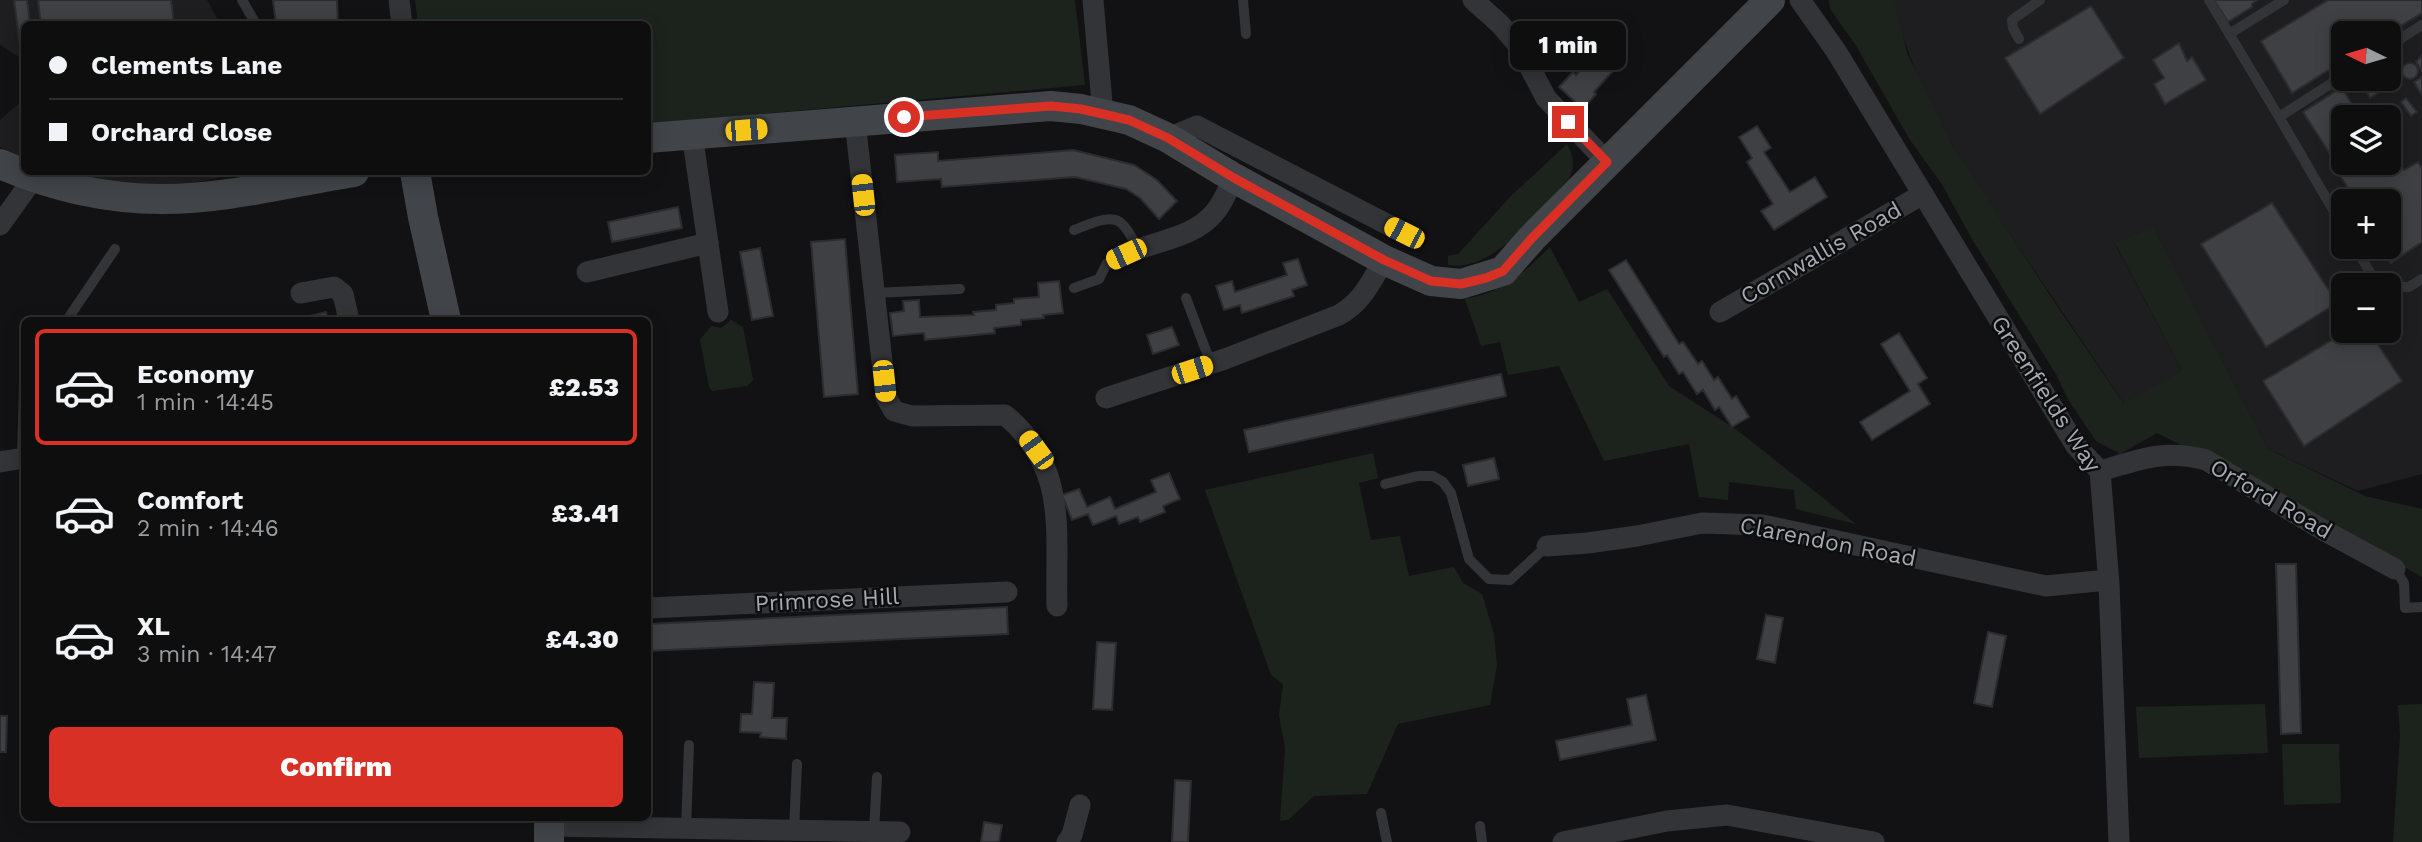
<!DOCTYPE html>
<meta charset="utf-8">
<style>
:root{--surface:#0e0e0f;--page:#1c1c1d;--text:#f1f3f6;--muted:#9b9c9e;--line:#2e2e2f;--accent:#d93025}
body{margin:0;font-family:"Work Sans",sans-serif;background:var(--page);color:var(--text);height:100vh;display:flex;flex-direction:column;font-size:26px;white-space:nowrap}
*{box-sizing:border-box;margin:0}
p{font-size:23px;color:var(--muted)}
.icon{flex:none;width:38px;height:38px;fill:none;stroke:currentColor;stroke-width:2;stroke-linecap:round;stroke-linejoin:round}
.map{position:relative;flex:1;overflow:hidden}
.sheet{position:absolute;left:21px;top:317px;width:630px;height:504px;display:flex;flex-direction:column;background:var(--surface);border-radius:10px;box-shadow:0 4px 18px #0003,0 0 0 2px var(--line)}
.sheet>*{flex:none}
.top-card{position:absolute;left:21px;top:21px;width:630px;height:154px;border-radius:10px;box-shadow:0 4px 18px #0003,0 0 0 2px var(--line);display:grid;align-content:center;height:154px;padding:0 28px;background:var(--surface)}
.needle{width:46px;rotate:275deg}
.fabs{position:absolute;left:2331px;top:21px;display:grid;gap:14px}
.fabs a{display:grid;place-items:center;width:70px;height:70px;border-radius:10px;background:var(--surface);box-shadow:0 4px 18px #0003,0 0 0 2px var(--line);font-size:35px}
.end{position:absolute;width:32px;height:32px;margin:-16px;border:9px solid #d93025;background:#fff;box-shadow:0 0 0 4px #fff}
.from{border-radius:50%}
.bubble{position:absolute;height:49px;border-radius:10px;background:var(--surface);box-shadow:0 4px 18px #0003,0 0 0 2px var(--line);font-size:23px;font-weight:800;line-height:49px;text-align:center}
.car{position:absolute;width:21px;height:42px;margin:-21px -10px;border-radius:9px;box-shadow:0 0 5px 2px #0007;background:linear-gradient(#f5c518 24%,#345 0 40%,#f5c518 0 76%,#345 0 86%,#f5c518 0)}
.top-card b{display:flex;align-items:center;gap:24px;height:66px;font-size:26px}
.top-card b+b{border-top:2px solid var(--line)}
.top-card i{width:18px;height:18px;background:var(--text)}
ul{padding:12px 0 0;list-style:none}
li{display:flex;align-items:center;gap:21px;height:116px;margin:0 14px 10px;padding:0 14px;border:4px solid transparent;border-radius:10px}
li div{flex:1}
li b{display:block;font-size:26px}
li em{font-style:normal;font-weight:800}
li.selected{border-color:var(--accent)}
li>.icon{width:63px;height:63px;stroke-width:1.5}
.action{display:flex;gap:14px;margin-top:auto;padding:14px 28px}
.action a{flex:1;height:80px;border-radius:10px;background:var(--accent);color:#fff;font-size:28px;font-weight:800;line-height:80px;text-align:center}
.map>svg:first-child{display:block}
</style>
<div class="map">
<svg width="2422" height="842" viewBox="0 0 2422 842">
<rect width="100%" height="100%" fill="#121214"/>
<g fill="#1e1e20" fill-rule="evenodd">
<path d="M 0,0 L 207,0 L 220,24 L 24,24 L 24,60 L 0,45 Z"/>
<path d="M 1893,0 L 2422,0 L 2422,474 L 2358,491 L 2268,449 L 2153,228 L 2115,244 L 2182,370 L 2125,405 L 1966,169 L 1927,102 L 1895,15 ZM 2343,33 L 2389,33 L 2389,79 L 2343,79 ZM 2343,117 L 2389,117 L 2389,163 L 2343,163 ZM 2343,201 L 2389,201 L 2389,247 L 2343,247 ZM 2343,285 L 2389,285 L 2389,331 L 2343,331 Z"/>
<path d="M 24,99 L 24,159 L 0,147 L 0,120 Z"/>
<path d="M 65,172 L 247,172 L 173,187 L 129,186 Z"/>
</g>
<g fill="#1c231c">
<path d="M 415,0 L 1075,0 L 1085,85 L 648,124 L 648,24 L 418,24 Z"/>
<path d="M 1829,0 L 1894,0 L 1907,53 L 1953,147 L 2059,309 L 2124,404 L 2182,370 L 2115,243 L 2153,227 L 2268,449 L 2365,496 L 2422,509 L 2422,577 L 2245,478 L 2157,433 L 2120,454 L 2096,441 L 2069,401 L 2057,376 L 1972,239 L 1941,183 L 1910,140 L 1855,44 L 1830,9 Z"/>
<path d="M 1567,144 C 1574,156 1575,166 1569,179 C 1540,209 1495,273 1448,265 L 1448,256 L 1458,254 L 1511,196 Z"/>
<path d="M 1550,247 L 1579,302 L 1607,289 L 1669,386 L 1737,430 L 1856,524 L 1796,509 L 1794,490 L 1729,482 L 1728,500 L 1699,497 L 1689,444 L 1604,461 L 1559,366 L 1508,375 L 1500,342 L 1481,346 L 1465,299 C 1504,292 1522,274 1550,247 Z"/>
<path d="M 731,320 L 743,327 L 753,380 L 747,386 L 712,391 L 709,387 L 700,340 L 711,326 L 721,328 Z"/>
<path d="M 1373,453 L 1378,478 L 1359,483 L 1371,540 L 1400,536 L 1409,576 L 1454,567 L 1463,583 L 1482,594 L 1494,634 L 1497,665 L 1490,705 L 1398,724 L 1367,794 L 1314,796 L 1288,820 L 1280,821 L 1285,748 L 1279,715 L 1283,684 L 1271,675 L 1205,490 Z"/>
<path d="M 2265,704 L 2268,753 L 2139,758 L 2136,707 Z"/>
<path d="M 2422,704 L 2422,842 L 2393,842 L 2400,735 L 2398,705 Z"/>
<path d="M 2282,744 L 2339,744 L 2341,803 L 2284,805 Z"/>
</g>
<g fill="#3e4044" stroke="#2c2c30" stroke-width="2">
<path d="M 14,0 L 27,0 L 30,24 L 24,24 L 24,55 L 21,52 Z"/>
<path d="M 38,0 L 171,0 L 174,24 L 136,24 L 135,21 L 110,24 L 41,24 Z"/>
<path d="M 273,0 L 337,0 L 338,24 L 276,24 Z"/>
<path d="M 2214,0 L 2257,0 L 2252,4 L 2252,7 L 2228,22 Z"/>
<path d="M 2328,0 L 2422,0 L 2422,13 L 2389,33 L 2343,33 L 2343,61 L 2292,93 L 2261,41 Z"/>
<path d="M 2091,6 L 2124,58 L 2040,114 L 2005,58 Z"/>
<path d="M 1606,43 L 1620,56 L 1608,69 L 1612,72 L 1594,92 L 1596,94 L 1583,109 L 1559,87 L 1573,72 L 1576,75 Z"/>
<path d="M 2179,43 L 2187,61 L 2192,57 L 2206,80 L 2165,104 L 2154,84 L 2164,78 L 2153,60 Z"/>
<path d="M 2422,55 L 2422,71 L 2416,62 Z"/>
<circle cx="2410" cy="71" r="8"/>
<path d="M 2422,77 L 2422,95 L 2414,82 Z"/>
<path d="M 2365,79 L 2383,79 L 2388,87 L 2370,98 L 2365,89 L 2369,86 Z"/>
<path d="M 2342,87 L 2359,117 L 2343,117 L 2343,163 L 2389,163 L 2389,147 L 2404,170 L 2418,162 L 2422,168 L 2422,242 L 2391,263 L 2380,247 L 2389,247 L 2389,201 L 2351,201 L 2355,198 L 2340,176 L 2343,174 L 2303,112 Z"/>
<path d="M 2406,98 L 2417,112 L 2411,116 L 2401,102 Z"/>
<path d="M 1757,126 L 1771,148 L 1764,152 L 1790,192 L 1815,177 L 1827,197 L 1774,230 L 1761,211 L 1773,204 L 1747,162 L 1752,158 L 1739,137 Z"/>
<path d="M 1073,150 L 1134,165 L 1157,180 L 1177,201 L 1159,219 L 1140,198 L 1126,189 L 1075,177 L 942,187 L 941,179 L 897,182 L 895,155 L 938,152 L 938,161 Z"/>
<path d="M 2272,203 L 2337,303 L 2266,347 L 2201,244 Z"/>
<path d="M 678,207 L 682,228 L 612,242 L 608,222 Z"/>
<path d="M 845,239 L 858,394 L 824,397 L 811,242 Z"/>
<path d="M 760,248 L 773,316 L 752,320 L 740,252 Z"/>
<path d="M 1298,259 L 1307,285 L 1292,290 L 1294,296 L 1242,313 L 1240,305 L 1224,310 L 1216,286 L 1232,281 L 1235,292 L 1287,275 L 1283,263 Z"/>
<path d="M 1626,260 L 1679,344 L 1683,342 L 1698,364 L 1702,361 L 1714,380 L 1718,377 L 1732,399 L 1736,396 L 1749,417 L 1732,427 L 1719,407 L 1715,410 L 1703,390 L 1697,394 L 1683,372 L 1679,374 L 1667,355 L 1664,357 L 1609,270 Z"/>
<path d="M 1059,281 L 1063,313 L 1043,315 L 1044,318 L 1021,320 L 1021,325 L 994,328 L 995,333 L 925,340 L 924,333 L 893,336 L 890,313 L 904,311 L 903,301 L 919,300 L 920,317 L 974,315 L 973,312 L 996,310 L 996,305 L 1014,303 L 1014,299 L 1039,297 L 1038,283 Z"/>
<path d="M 326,312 L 328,320 L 298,320 L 298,319 Z"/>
<path d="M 1172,327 L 1179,345 L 1153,354 L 1147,335 Z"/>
<path d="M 2347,331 L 2369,331 L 2402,381 L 2304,446 L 2263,381 Z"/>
<path d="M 1899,333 L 1927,378 L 1918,384 L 1930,404 L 1872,440 L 1860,422 L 1910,391 L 1881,344 Z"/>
<path d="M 1501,374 L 1506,396 L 1249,452 L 1244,430 Z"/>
<path d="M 1494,458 L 1499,479 L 1468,486 L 1463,465 Z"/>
<path d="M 1169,473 L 1180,499 L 1163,506 L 1165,512 L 1140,522 L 1138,517 L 1119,524 L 1116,516 L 1093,525 L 1088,514 L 1072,520 L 1062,495 L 1079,489 L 1087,507 L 1110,497 L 1115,509 L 1156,492 L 1151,480 Z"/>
<path d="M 2276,564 L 2296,564 L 2301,733 L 2281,734 Z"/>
<path d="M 1007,607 L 1008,634 L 648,651 L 648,624 Z"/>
<path d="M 1766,615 L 1783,618 L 1775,663 L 1757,659 Z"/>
<path d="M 1988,632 L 2006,636 L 1992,707 L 1974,703 Z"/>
<path d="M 1097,642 L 1116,643 L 1112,710 L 1093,709 Z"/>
<path d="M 754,682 L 774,683 L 772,718 L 787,718 L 786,739 L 760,737 L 761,733 L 740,732 L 741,714 L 752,714 Z"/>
<path d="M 1646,695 L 1656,740 L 1560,760 L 1556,741 L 1632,725 L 1627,699 Z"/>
<path d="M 0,716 L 7,716 L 6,752 L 0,752 Z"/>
<path d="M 1175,780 L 1191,781 L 1188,842 L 1172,842 Z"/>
<path d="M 984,822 L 1002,825 L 999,842 L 981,842 Z"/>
</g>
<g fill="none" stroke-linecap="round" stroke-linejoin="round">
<g stroke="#333438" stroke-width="10">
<path d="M 242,0 L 256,24"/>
<path d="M 1243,0 L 1246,34"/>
<path d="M 2209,0 L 2279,117 L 2343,76"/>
<path d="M 2229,34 L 2284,0"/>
<path d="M 2019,39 L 2013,28 L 2012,20 L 2040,0"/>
<path d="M 2389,46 L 2422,25"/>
<path d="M 2279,117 L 2343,227"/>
<path d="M 1074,230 C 1086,226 1111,212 1122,224 C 1129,230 1133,241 1138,248"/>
<path d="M 2355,247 L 2374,279 L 2385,285"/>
<path d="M 2389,287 L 2409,287 L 2422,279"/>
<path d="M 1074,288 L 1099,279 L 1107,263 L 1126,254"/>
<path d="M 874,293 L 960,289"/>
<path d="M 1186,298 L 1211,364"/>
<path d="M 67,320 L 115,249"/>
<path d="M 22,459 L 24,385"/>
<path d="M 1385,484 L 1418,476 L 1433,476 L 1443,482 L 1451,493 L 1469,559 L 1489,579 L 1510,580 L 1547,546"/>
<path d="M 2395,569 L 2404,583 L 2405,608 L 2422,607"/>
<path d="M 1381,813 L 1387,842"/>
<path d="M 1480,826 L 1482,842"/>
<path d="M 686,829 L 689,745"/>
<path d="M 794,830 L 797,764"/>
<path d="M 874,832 L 877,777"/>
</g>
<g stroke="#333438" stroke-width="21">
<path d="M 399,0 L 402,24"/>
<path d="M 1093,0 L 1103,114"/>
<path d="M 1473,0 L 1500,24 L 1518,45 L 1546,98 L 1607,162"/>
<path d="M 1800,0 L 1836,51 L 2076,446 L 2100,471 L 2109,584 L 2119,842"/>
<path d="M 855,121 L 886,397 L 894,411 L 912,416 L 1005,415 C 1069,468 1055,532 1057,606"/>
<path d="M 692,134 L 718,312"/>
<path d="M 1168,138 L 1197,126 L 1404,233"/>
<path d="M 0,225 L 33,179"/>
<path d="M 1126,254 C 1156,240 1193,239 1215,212 C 1223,203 1228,189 1234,178"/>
<path d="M 587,272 L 708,243"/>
<path d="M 301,293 L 334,287 L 343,294 L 349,320"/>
<path d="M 1720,312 L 1923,194"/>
<path d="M 1106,398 L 1225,359 L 1339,315 C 1363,301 1370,283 1384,260"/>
<path d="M 0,462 L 24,458"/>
<path d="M 2100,471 C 2142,459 2163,449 2206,460 L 2323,530 L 2395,569"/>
<path d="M 1547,546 L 1588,543 L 1637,536 L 1702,523 L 1763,525 L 2046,586 L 2108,580"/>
<path d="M 648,608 L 1007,592"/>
<path d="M 550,826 L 900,832"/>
<path d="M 1067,842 L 1072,835 L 1080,805"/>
<path d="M 1563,842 L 1667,821 L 1727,815 L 1874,842"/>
</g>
<g stroke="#414448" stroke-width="30">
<path d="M 648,138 L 1051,106 L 1081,109 L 1129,120 L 1168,138 L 1234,178 L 1384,260 L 1431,281 L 1461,284 L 1503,271 L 1532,238 L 1770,0"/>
<path d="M 0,164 C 50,186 107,199 162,199 C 226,199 291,182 354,172"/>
<path d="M 415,172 L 423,217 L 446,320"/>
<path d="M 549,817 L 549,842"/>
</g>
</g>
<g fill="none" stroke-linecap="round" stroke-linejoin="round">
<path stroke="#d93025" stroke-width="9" d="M 904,117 L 1051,106 L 1081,109 L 1129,120 L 1168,138 L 1234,178 L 1384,260 L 1431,281 L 1461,284 L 1486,278 L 1503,271 L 1532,238 L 1607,162 L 1568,122"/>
</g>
<g text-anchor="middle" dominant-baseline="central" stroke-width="5" stroke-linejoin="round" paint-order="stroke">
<g font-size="23" fill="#a3aab4" stroke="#0d0d0e">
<text transform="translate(1821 253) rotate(-30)">Cornwallis Road</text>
<text transform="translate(2046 394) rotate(57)">Greenfields Way</text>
<text transform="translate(2271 499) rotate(30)">Orford Road</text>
<text transform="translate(1828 542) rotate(11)">Clarendon Road</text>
<text transform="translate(827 600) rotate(-3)">Primrose Hill</text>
</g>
</g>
</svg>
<div class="fabs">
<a><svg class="needle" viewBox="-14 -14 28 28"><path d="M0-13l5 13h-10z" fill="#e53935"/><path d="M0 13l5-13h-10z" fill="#9b9c9e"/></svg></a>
<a><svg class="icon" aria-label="layers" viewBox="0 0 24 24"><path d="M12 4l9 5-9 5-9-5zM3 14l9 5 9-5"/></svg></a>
<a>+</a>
<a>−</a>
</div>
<i class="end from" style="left:904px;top:117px"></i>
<i class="end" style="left:1568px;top:122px"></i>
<div class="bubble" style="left:1510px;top:21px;width:116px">1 min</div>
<i class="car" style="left:746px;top:130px;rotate:85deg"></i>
<i class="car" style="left:863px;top:195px;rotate:354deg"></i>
<i class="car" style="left:1404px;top:233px;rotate:297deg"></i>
<i class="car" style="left:1126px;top:254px;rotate:245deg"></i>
<i class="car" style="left:1192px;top:370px;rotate:72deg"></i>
<i class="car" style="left:884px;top:381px;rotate:174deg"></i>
<i class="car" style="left:1036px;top:450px;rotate:324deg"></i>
<div class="top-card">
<b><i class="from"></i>Clements Lane</b>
<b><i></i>Orchard Close</b>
</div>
<section class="sheet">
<ul>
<li class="selected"><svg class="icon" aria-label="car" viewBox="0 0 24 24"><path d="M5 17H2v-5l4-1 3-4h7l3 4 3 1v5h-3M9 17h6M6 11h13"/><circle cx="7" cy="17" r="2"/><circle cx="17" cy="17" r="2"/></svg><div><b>Economy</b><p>1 min · 14:45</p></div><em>£2.53</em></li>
<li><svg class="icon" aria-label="car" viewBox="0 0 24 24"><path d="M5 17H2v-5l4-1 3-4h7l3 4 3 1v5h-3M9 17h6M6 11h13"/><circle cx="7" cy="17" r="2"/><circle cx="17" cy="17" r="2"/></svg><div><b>Comfort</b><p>2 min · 14:46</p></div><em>£3.41</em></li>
<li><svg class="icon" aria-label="car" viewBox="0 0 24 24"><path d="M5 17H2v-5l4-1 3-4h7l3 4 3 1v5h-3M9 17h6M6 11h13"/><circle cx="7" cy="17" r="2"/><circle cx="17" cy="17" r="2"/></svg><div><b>XL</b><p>3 min · 14:47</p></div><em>£4.30</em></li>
</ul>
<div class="action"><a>Confirm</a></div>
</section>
</div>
